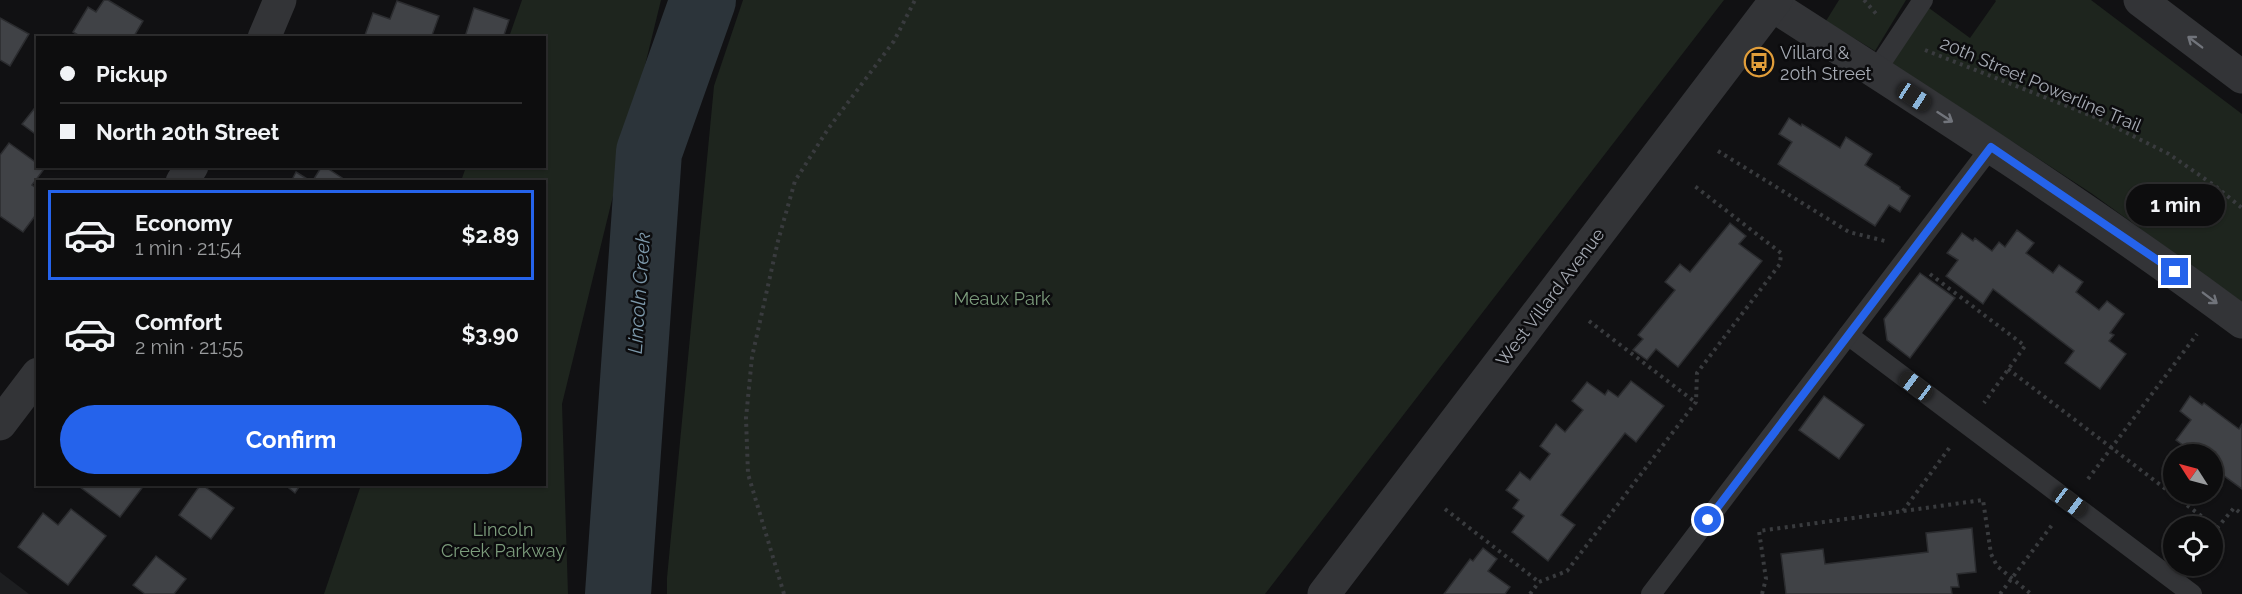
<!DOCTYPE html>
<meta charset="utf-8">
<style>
:root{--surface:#0d0d0e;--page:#161617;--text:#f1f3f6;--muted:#9a9c9e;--line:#2d2d2e;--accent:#2563eb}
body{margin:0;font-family:Raleway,sans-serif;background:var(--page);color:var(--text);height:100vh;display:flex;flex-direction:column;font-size:22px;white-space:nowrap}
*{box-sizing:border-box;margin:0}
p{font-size:20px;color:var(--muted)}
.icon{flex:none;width:33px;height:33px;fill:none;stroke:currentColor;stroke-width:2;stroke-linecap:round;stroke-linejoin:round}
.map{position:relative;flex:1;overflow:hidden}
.panel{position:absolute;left:36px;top:180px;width:510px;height:306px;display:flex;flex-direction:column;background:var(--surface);border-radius:0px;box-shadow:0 2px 4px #0004,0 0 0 2px var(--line)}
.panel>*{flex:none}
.top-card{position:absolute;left:36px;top:36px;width:510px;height:132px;border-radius:0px;box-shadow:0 2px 4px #0004,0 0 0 2px var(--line);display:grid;align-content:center;height:132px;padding:0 24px;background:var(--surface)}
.needle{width:39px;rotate:306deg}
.buttons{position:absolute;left:2163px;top:444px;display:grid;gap:12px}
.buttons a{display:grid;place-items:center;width:60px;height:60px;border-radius:50%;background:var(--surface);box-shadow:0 2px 4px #0004,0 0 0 2px var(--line);font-size:30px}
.end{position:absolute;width:27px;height:27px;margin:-14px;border:8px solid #2563eb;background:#fff;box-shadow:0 0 0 3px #fff}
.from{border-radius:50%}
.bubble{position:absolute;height:42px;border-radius:21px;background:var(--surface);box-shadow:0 2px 4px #0004,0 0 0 2px var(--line);font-size:20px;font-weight:700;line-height:42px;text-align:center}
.car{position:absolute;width:18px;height:36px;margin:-18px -9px;border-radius:8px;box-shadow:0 0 4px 2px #0007;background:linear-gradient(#222 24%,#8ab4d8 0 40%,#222 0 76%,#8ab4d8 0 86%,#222 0)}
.top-card b{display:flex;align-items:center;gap:21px;height:57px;font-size:22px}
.top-card b+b{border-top:2px solid var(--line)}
.top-card i{width:15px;height:15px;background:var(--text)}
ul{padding:10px 0 0;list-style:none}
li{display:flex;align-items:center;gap:18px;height:90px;margin:0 12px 9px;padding:0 12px;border:3px solid transparent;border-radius:0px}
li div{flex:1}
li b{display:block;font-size:22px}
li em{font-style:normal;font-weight:700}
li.active{border-color:var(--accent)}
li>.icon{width:54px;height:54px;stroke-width:1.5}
.button{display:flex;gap:12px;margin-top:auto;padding:12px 24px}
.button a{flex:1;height:69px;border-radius:36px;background:var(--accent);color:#fff;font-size:24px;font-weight:700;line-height:69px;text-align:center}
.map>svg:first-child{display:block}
</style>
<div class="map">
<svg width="2242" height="594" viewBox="0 0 2242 594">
<rect width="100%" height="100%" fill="#111113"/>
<path fill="#1d1e20" d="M 0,572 L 29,594 L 0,594 Z"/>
<g fill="#1e251e">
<path d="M 522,0 L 661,0 L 562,404 L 568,594 L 324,594 L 361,485 L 544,484 L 544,182 L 461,181 L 466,167 L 544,166 L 544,38 L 509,37 Z"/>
<path d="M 743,0 L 1724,0 L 1265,594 L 667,594 L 667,578 L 714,86 Z"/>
<path d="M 1839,0 L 1906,0 L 1875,51 L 1826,21 Z"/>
<path d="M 1995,0 L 2091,0 L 2242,114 L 2242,302 L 2091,193 L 1890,62 L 1929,8 L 1970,38 L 1996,1 Z"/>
</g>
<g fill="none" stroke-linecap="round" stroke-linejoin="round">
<path stroke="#2c343a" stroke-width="66" d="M 618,594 L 649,152 L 703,0"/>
</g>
<g fill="#404246" stroke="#2b2c2f" stroke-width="1.5">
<path d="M 104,0 L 108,0 L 143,21 L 133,38 L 83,38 L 73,32 L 88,7 L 96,12 Z"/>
<path d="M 397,1 L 439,16 L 431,38 L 364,38 L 373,13 L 390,19 Z"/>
<path d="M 474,8 L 509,20 L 503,38 L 465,37 Z"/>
<path d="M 0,18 L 29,34 L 10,66 L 0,60 Z"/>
<path d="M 38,104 L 38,136 L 22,124 Z"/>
<path d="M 1789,118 L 1801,126 L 1802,124 L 1840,148 L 1846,137 L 1872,154 L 1865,165 L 1900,187 L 1900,189 L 1910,196 L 1900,212 L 1889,205 L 1875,226 L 1778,164 L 1792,142 L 1779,134 Z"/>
<path d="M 9,143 L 38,164 L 38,166 L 44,169 L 32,185 L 38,189 L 38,212 L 23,232 L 0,216 L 0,155 Z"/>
<path d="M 322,166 L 324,166 L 348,182 L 312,182 Z"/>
<path d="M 296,172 L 312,182 L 291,182 Z"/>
<path d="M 1730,223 L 1746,236 L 1739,244 L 1762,261 L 1678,367 L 1656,349 L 1647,360 L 1633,350 L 1643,339 L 1638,335 L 1675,290 L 1665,282 L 1680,264 L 1690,272 Z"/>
<path d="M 2017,230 L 2034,243 L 2026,253 L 2053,273 L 2059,265 L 2083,282 L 2076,292 L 2099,310 L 2107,301 L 2124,314 L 2110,333 L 2114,335 L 2109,341 L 2126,354 L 2100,389 L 2065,363 L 2074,351 L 1993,289 L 1983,304 L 1946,276 L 1958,260 L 1947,253 L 1962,233 L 1973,241 L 1975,238 L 1992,251 L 1999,242 L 2005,247 Z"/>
<path d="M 1920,273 L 1955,298 L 1910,358 L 1887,340 L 1884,319 Z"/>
<path d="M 1631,381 L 1664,406 L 1636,442 L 1625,433 L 1561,515 L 1575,525 L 1548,561 L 1512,532 L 1524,516 L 1513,508 L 1519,500 L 1506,490 L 1520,472 L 1530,480 L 1550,454 L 1540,446 L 1556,424 L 1565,432 L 1583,410 L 1572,401 L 1587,382 L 1605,395 L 1608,390 L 1618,397 Z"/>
<path d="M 1824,396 L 1864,425 L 1839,459 L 1799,430 Z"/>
<path d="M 2190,396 L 2202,405 L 2204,403 L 2239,429 L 2242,424 L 2242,489 L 2212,467 L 2212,454 L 2195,454 L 2176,440 L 2191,420 L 2180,411 Z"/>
<path d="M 76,484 L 145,484 L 120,517 Z"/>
<path d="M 201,484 L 234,508 L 211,539 L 179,515 Z"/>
<path d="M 284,484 L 301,484 L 295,493 Z"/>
<path d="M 71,509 L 106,536 L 68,585 L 18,547 L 43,513 L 58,525 Z"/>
<path d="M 1972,528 L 1976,572 L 1957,574 L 1959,587 L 1951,587 L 1952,594 L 1786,594 L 1781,554 L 1823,549 L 1825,564 L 1928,552 L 1926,533 Z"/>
<path d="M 1483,548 L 1497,559 L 1488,571 L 1510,587 L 1505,594 L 1444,594 L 1470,559 L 1473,561 Z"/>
<path d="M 156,556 L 186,579 L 174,594 L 145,594 L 133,585 Z"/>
</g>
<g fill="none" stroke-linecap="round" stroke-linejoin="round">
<g stroke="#393b3e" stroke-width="4" stroke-dasharray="3 4.5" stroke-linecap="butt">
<path d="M 1864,0 L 1878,16"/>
<path d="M 1925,50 L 2097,118 L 2169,154 L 2215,186 L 2242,208"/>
<path d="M 1718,151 L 1849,232 L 1885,241"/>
<path d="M 1930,274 L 2025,346 L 1984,403"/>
<path d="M 1589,321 L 1695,402"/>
<path d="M 2008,369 L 2217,528"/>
<path d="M 2088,479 L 2197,334"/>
<path d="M 1445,509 L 1539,582"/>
<path d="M 1903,511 L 1950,447"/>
<path d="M 2212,534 L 2234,508 L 2242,514"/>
<path d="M 784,594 L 748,474 L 746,418 L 752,357 L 778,241 L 795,181 L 828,129 L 894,41 L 915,0"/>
<path d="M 1530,594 L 1539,582 L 1567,571 L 1696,402 L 1697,373 L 1780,264 L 1781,253 L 1692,184"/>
<path d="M 1762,594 L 1766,579 L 1759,531 L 1983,500 L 1991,554 L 1997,566 L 2031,594"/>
<path d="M 2000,594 L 2052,525"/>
</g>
<g stroke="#333437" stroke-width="20">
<path d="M 1875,72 L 1923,0"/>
<path d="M 1848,335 L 2192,594"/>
<path d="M 1651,594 L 1991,147"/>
</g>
<g stroke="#333437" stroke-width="33">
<path d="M 2140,0 L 2242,77"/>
<path d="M 1772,5 C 1931,107 2090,209 2242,322"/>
<path d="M 264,38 L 280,0"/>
<path d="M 182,182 L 192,166"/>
<path d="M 0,424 L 38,374"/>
</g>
<path stroke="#333437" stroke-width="33" d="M 1324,594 L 1776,0"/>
</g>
<defs><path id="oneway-shaft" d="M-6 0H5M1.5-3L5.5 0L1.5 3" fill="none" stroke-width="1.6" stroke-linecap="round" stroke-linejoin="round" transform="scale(1.5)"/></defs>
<g stroke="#71747b">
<use href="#oneway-shaft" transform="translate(2195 42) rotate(-143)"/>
<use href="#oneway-shaft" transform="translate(1945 117) rotate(33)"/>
<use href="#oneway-shaft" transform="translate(2210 298) rotate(37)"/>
</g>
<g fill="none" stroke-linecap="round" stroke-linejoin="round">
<path stroke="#2563eb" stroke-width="8" d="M 1708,520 L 1991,147 L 2175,272"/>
</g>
<defs>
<g id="bus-ring" transform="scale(1.5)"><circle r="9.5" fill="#0c0c0e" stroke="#e29e3a" stroke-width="1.5"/><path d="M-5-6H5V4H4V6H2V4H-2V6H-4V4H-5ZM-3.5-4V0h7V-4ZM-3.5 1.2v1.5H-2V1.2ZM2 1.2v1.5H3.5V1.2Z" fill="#e29e3a"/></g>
</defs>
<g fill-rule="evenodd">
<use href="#bus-ring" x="1759" y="62"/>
</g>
<g text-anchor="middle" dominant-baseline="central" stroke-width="5" stroke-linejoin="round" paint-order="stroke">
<g font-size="18" fill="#a4a9b2" stroke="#0c0c0e" text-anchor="start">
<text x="1780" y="52">Villard &amp;<tspan x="1780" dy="21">20th Street</tspan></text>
</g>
<g font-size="18" fill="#a4a9b2" stroke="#0c0c0e">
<text transform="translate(2041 84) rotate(23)">20th Street Powerline Trail</text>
<text transform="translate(1550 297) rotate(-53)">West Villard Avenue</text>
</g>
<g font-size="18" fill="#7c9c7c" stroke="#0c0c0e">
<text x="1002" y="298">Meaux Park</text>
<text x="503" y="529">Lincoln<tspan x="503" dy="21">Creek Parkway</tspan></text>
</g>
<g font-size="20" font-style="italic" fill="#7d99ab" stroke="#0c0c0e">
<text transform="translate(639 293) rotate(-86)">Lincoln Creek</text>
</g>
</g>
</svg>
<div class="buttons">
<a><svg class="needle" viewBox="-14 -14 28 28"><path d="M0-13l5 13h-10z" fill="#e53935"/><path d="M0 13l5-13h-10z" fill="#9a9c9e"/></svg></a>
<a><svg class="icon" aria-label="locate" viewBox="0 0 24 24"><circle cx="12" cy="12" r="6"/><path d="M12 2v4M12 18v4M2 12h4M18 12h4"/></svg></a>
</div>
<i class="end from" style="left:1708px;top:520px"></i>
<i class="end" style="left:2175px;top:272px"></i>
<div class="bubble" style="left:2126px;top:184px;width:99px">1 min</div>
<i class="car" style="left:1914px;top:97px;rotate:123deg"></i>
<i class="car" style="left:1916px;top:386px;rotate:307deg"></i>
<i class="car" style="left:2070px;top:502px;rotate:127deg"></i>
<div class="top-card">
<b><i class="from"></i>Pickup</b>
<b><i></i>North 20th Street</b>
</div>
<section class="panel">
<ul>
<li class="active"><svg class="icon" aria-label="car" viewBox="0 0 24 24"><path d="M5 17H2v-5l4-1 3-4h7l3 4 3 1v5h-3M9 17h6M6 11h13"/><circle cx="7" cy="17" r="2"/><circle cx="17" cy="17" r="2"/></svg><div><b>Economy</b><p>1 min · 21:54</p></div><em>$2.89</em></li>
<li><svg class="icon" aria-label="car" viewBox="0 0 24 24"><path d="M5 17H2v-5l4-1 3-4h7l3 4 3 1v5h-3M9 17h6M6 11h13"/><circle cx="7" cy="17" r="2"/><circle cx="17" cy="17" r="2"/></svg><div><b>Comfort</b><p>2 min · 21:55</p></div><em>$3.90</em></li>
</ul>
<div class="button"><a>Confirm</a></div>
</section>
</div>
